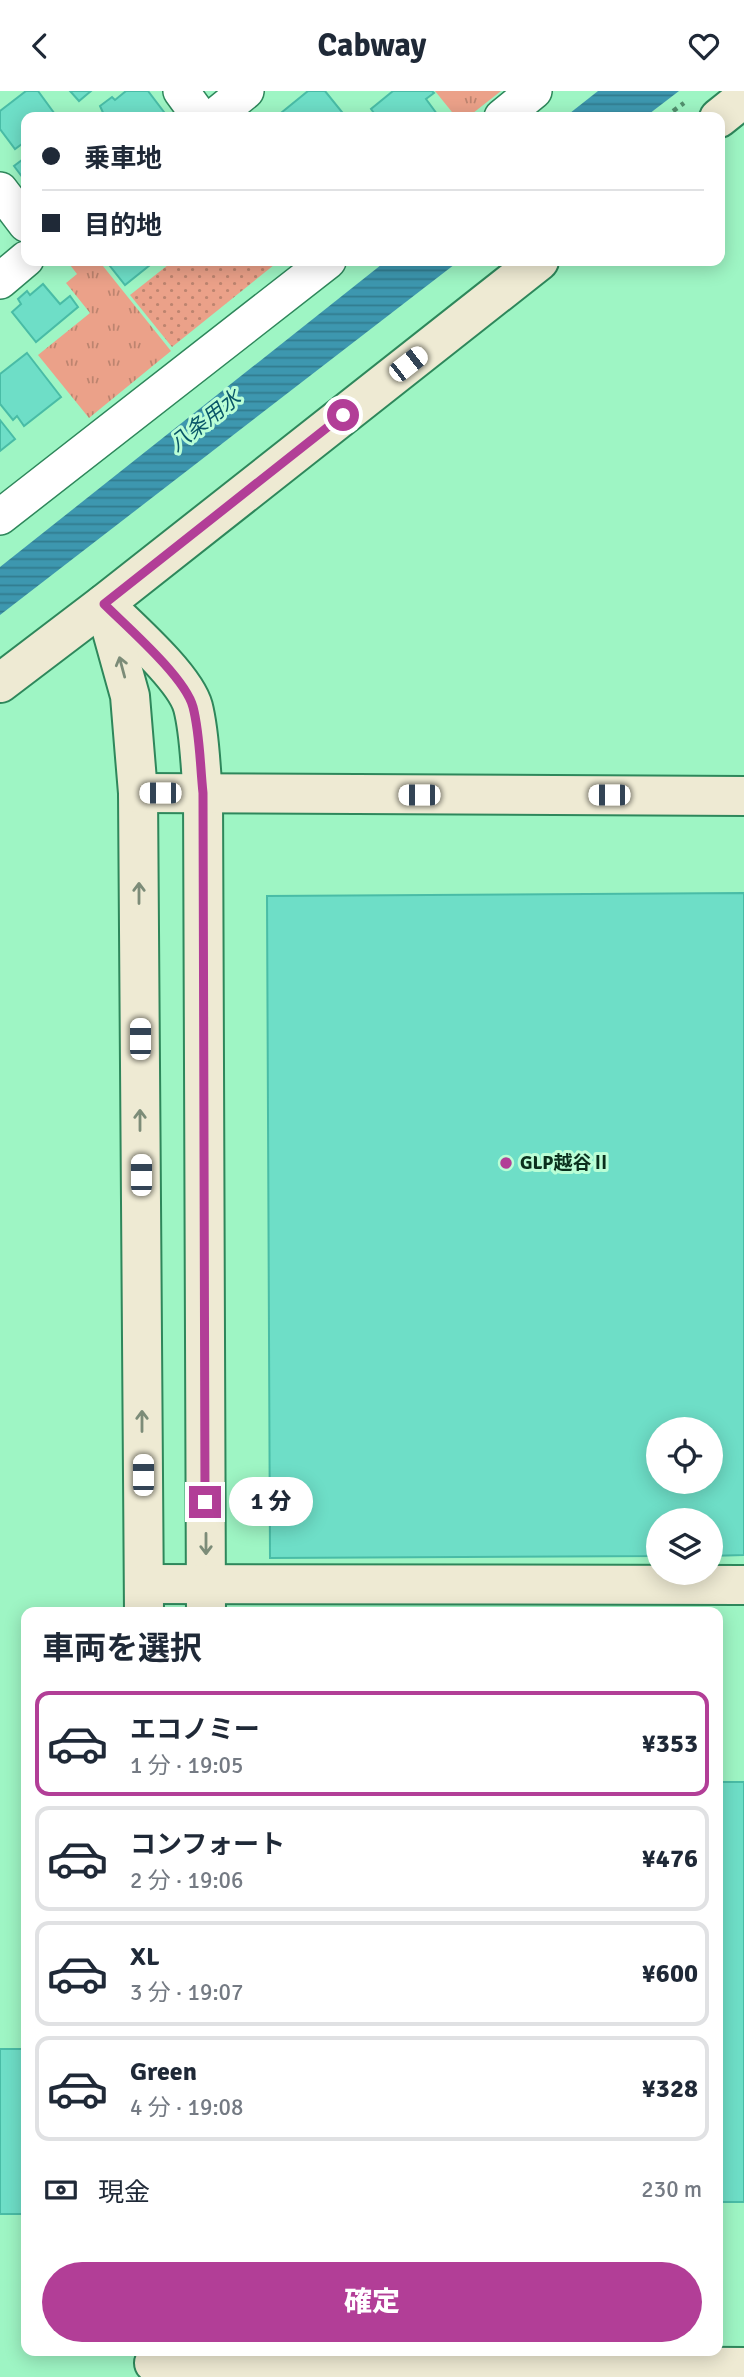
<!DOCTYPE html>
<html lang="ja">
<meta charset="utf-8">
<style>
:root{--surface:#fff;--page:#f6f6f7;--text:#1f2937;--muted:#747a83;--line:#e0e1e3;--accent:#b23e97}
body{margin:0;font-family:Signika,"Noto Sans JP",sans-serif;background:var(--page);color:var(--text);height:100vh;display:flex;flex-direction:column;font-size:26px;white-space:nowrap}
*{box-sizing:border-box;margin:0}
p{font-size:23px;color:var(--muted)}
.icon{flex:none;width:38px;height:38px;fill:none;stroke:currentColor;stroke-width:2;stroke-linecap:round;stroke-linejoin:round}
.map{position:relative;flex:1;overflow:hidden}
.drawer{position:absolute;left:21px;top:1516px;width:702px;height:749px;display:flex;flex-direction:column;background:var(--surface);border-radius:14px;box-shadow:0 4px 18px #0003}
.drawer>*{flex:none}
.guide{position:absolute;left:21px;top:21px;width:704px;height:154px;border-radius:14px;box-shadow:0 4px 18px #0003;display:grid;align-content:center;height:154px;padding:0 21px;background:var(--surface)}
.tools{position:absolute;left:646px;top:1326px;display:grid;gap:14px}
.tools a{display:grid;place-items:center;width:77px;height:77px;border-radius:50%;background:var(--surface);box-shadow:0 4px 18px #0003;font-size:35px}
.end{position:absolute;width:32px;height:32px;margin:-16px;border:9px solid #b23e97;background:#fff;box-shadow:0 0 0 4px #fff}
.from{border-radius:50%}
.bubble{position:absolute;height:49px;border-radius:24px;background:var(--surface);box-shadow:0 4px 18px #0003;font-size:23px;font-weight:800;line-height:49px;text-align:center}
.car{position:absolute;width:21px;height:42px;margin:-21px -10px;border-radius:9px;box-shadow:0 0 5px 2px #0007;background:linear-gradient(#fff 24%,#345 0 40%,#fff 0 76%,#345 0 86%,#fff 0)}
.guide b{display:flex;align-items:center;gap:24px;height:66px;font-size:26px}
.guide b+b{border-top:2px solid var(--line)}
.guide i{width:18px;height:18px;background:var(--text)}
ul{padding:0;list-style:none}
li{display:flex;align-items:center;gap:21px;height:105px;margin:0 14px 10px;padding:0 7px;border:4px solid var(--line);border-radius:14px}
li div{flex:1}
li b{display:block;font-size:26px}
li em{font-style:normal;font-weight:800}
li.active{border-color:var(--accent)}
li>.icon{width:63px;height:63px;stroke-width:1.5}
h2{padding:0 21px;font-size:32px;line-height:84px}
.pay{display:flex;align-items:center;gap:18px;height:77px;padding:0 21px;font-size:26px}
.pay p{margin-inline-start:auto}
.action{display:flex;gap:14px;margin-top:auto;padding:14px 21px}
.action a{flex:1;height:80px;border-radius:42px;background:var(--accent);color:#fff;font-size:28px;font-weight:800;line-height:80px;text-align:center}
header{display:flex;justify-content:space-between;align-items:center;height:91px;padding:0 21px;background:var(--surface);font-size:32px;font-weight:800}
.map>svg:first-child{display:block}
</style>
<header><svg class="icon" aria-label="back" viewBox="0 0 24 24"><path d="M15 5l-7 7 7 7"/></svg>Cabway<svg class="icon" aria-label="heart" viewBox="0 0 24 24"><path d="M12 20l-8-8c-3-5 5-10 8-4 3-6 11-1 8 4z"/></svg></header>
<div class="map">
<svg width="744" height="2286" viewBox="0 0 744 2286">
<defs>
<pattern id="grass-tufts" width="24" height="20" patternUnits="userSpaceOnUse" patternTransform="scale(1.75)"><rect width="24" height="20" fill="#eba189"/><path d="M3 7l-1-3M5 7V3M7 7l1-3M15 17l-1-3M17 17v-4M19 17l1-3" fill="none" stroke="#bd846f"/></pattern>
<pattern id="garden-dots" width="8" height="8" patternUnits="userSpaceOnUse" patternTransform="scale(1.75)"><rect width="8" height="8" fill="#eba189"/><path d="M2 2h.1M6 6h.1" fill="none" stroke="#bd846f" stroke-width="1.8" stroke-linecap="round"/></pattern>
<pattern id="water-rules" width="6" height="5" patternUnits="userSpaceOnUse" patternTransform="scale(1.75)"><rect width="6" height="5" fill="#3d97af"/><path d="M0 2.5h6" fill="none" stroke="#317c8e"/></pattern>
</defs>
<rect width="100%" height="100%" fill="#9ef5c4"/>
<g fill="url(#grass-tufts)">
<path d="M 435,0 L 501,0 L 468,26 L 456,26 Z"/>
<path d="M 67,170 L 99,170 L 171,260 L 89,327 L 38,264 L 90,222 L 66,192 L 77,183 Z"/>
</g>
<path fill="url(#garden-dots)" d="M 173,170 L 271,170 L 274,174 L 172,256 L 130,204 Z"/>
<g fill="url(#water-rules)">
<path d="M 598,0 L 679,0 L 645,26 L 565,26 Z"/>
<path d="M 386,170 L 459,170 L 0,524 L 0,476 Z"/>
</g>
<g fill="#6edec7" stroke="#49bca6" stroke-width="2" fill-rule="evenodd">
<path d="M 26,0 L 38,0 L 57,26 L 26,26 L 26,50 L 15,58 L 0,38 L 0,20 Z"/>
<path d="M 70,0 L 91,0 L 79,10 Z"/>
<path d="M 126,0 L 148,0 L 167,25 L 105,26 L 100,15 L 112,6 L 115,9 Z"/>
<path d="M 308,0 L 325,0 L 346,26 L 276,26 Z"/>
<path d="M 393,0 L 432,0 L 434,2 L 426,8 L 437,23 L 433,26 L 377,26 L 371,18 Z"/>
<path d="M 26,66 L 26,91 L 14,75 Z"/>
<path d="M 106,170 L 155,170 L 125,194 Z"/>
<path d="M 43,193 L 60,213 L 70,205 L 78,216 L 36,251 L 12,221 L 21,213 L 18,208 L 27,200 L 30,204 Z"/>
<path d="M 27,262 L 61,306 L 24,335 L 17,325 L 13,329 L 0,313 L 0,283 Z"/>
<path d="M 0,329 L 15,348 L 0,360 Z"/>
<path d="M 744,802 L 744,1464 L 710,1465 L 710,1430 L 658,1430 L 658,1465 L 270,1467 L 267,805 ZM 658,1339 L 710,1339 L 710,1391 L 658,1391 Z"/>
<rect x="718" y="1691" width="26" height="420"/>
<rect x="0" y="1958" width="26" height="165"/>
</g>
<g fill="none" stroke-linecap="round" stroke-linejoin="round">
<g stroke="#2e875b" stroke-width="38">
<g id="street">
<path d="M 181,0 L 200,26"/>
<path d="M 214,26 L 246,0"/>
<path d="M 502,26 L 534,0"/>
<path d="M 0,99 L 26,133"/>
<path d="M 0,190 L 26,168"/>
<path d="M 0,426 L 328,170"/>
</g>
</g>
<g stroke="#2e875b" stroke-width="42">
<g id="secondary">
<path d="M 719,27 L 744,7"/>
<path d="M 104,513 C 127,536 185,586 193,616 C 200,643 200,674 203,702 L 206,1521"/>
<path d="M 105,515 L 130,605 L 138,702 L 144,1521"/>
<path d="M 0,592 L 104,513 L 539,170"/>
<path d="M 138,702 L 744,705"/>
<path d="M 144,1493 L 744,1494"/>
<path d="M 154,2272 L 744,2276"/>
</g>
</g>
<path stroke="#528f6e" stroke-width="4.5" stroke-dasharray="5 5" stroke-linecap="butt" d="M 665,26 L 684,12"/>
<use href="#street" stroke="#fff" stroke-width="35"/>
<use href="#secondary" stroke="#eeead3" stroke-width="38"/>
</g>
<defs><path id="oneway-shaft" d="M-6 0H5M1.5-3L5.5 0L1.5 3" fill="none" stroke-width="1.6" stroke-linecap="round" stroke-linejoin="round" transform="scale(1.75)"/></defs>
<g stroke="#7c8c78">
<use href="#oneway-shaft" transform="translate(122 576) rotate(-105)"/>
<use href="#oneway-shaft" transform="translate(139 802) rotate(-90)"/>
<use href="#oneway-shaft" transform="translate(140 1029) rotate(-90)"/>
<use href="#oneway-shaft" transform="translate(142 1330) rotate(-90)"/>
<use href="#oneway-shaft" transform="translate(206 1453) rotate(90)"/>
</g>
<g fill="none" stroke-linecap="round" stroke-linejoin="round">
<path stroke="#b23e97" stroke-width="9" d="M 205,1411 L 203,702 C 200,674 200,643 193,616 C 185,586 127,536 104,513 L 343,324"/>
</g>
<circle fill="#b23e97" stroke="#bafed6" stroke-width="2.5" cx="506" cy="1072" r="7"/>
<g text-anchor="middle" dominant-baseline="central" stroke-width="6" stroke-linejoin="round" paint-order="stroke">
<g font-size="19" font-weight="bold" fill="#0a2f1d" stroke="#bafed6" text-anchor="start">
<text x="520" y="1072">GLP越谷Ⅱ</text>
</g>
<g font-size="21" font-style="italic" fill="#095769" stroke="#bafed6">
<text transform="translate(205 330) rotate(-38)">八条用水</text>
</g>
</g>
</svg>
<div class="tools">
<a><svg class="icon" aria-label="locate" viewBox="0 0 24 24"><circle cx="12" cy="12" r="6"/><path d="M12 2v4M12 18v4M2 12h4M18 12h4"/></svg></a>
<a><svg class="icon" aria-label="layers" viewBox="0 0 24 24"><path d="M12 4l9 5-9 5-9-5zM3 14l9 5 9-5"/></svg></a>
</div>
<i class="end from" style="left:343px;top:324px"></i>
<i class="end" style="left:205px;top:1411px"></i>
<div class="bubble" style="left:229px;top:1386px;width:84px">1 分</div>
<i class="car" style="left:408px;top:273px;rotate:52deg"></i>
<i class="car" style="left:160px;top:702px;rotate:270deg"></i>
<i class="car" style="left:419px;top:704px;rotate:270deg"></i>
<i class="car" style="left:609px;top:704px;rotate:270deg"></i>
<i class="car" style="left:140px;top:948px;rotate:0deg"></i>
<i class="car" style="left:141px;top:1084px;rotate:0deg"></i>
<i class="car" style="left:143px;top:1384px;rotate:0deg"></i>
<div class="guide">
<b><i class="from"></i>乗車地</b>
<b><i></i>目的地</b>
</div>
<section class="drawer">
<h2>車両を選択</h2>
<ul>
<li class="active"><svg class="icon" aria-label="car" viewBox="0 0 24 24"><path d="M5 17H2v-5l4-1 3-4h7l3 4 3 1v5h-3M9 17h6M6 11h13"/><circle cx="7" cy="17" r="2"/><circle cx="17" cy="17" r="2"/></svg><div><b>エコノミー</b><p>1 分 · 19:05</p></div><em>¥353</em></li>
<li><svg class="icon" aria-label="car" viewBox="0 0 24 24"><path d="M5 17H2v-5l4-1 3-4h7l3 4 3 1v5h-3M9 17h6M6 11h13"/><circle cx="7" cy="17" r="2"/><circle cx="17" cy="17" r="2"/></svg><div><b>コンフォート</b><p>2 分 · 19:06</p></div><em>¥476</em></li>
<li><svg class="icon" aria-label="car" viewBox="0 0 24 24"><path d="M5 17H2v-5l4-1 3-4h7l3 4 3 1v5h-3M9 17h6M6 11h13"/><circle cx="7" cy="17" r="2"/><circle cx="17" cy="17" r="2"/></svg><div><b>XL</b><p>3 分 · 19:07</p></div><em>¥600</em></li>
<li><svg class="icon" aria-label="car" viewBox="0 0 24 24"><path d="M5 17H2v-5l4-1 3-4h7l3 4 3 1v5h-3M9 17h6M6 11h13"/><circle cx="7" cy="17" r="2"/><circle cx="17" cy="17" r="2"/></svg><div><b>Green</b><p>4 分 · 19:08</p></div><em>¥328</em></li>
</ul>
<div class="pay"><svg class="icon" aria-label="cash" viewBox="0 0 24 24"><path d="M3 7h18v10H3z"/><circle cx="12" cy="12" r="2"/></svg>現金<p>230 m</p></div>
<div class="action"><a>確定</a></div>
</section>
</div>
